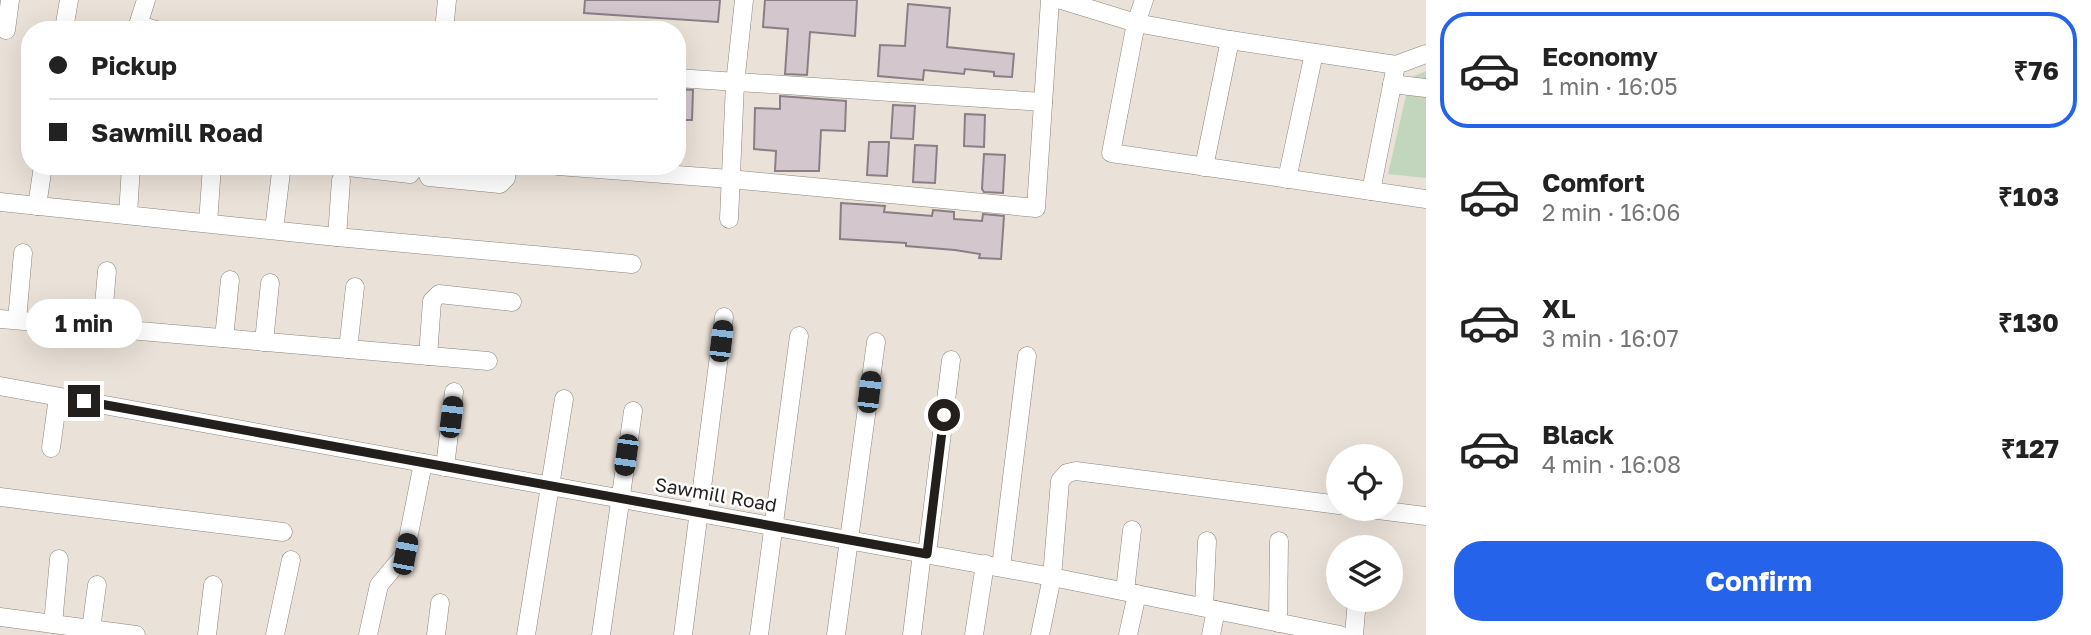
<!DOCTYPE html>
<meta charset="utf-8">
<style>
:root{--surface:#fff;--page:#f2f2f2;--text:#222;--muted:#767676;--line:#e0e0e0;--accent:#2563eb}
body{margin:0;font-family:"Golos Text",sans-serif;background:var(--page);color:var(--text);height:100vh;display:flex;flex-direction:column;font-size:26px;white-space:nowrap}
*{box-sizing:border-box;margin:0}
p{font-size:23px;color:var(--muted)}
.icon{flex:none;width:38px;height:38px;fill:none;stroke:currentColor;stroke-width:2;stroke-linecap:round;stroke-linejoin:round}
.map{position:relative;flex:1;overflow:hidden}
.drawer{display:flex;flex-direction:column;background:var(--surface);width:665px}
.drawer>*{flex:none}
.guide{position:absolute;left:21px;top:21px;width:665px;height:154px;border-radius:28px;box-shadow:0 7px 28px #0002;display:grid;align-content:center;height:154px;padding:0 28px;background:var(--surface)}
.buttons{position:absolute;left:1326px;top:444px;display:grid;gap:14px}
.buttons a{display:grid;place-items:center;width:77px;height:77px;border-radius:50%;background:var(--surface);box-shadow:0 7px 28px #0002;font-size:35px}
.end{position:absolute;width:32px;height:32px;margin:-16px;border:9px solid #221f1c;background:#fff;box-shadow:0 0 0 4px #fff}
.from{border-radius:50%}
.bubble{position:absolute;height:49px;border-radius:24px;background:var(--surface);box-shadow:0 7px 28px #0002;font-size:23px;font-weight:700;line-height:49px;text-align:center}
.car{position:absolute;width:21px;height:42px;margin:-21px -10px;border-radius:9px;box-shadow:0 0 5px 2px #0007;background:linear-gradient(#222 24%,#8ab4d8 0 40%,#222 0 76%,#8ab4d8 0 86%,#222 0)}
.guide b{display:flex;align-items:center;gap:24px;height:66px;font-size:26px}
.guide b+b{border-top:2px solid var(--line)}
.guide i{width:18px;height:18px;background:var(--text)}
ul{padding:12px 0 0;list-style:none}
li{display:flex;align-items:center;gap:21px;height:116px;margin:0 14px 10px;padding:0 14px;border:4px solid transparent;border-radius:28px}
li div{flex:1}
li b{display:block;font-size:26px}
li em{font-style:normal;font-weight:700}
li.current{border-color:var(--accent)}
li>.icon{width:63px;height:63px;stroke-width:1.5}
.cta{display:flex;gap:14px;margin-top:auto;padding:14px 28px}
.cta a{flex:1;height:80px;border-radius:28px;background:var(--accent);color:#fff;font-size:28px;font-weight:700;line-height:80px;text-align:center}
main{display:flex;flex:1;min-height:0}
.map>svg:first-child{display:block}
</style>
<main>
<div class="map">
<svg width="1426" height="635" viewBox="0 0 1426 635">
<rect width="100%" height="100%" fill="#eae1d8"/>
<path fill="#c2d6be" d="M 1426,71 L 1426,178 L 1388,174 L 1410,78 Z"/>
<g fill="#d3c7cd" stroke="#8b7f85" stroke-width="2">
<path d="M 585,0 L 720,0 L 718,22 L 584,13 Z"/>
<path d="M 765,0 L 857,0 L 855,36 L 810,32 L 807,75 L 785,74 L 788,29 L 763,27 Z"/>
<path d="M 908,4 L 950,8 L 947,47 L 1014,54 L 1012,77 L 994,76 L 994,72 L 965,69 L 964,74 L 924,70 L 923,80 L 878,76 L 880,45 L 905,46 Z"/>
<path d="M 677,89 L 693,90 L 692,120 L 677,120 Z"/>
<path d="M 780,96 L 846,101 L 845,131 L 821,130 L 819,171 L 775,171 L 776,151 L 754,149 L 755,108 L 780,109 Z"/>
<path d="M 893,105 L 915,106 L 913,139 L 891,138 Z"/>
<path d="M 965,114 L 985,115 L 984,147 L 964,146 Z"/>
<path d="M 869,142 L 889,142 L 887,176 L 867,175 Z"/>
<path d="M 915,145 L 937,146 L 935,183 L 913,182 Z"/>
<path d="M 984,154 L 1005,155 L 1003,193 L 984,192 L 982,189 Z"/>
<path d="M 841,203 L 885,206 L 884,212 L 932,216 L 933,210 L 954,212 L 954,219 L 982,221 L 983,214 L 1004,216 L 1001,259 L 979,258 L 980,254 L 955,250 L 906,246 L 906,243 L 840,239 Z"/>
</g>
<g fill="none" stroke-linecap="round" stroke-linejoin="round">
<g stroke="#8c857c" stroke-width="19">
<g id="minor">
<path d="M 146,0 L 138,25 L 156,30"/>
<path d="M 1061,0 L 1136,23 L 1230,40 L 1396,65 L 1426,54"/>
<path d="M 1144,0 L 1136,23 L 1111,153 L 1426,199"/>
<path d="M 64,29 L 69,0"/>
<path d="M 6,30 L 10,0"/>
<path d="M 444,30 L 447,0"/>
<path d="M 677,78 L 1043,102"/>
<path d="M 1392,84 L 1426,88"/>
<path d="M 339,166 L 410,174 L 415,166"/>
<path d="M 424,166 L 429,177 L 500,184 L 506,178 L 507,166"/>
<path d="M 558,166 L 730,179 L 1036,208 L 1050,0"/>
<path d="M 1204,167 L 1230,40"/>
<path d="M 1287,179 L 1314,53"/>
<path d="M 1371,191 L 1396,65"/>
<path d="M 0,202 L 337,237 L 632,264"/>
<path d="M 37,206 L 43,166"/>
<path d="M 128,215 L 131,166"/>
<path d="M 729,219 L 735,84 L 744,0"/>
<path d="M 208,223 L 212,166"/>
<path d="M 274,230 L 281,172"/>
<path d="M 337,237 L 341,180"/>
<path d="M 0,319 L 488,361"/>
<path d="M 17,320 L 23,253"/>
<path d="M 102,328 L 107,271"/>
<path d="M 224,338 L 230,280"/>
<path d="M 264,342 L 270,283"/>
<path d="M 348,349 L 355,287"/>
<path d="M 428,356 L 432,301 L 439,294 L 512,302"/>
<path d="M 0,386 L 1052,577 L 1340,635"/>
<path d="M 51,448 L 58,397"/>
<path d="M 445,467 L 454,392"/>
<path d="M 0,497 L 283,532"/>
<path d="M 1370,509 L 1426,516"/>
<path d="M 1363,548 L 1363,545"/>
<path d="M 927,554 L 951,360"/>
<path d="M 1001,567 L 1027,356"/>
<path d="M 1125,591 L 1132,530"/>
<path d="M 1204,607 L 1207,541"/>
<path d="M 0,617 L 136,635"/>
<path d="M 1278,623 L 1279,541"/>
<path d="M 53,624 L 59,559"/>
<path d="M 91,629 L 97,585"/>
<path d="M 207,635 L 213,585"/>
<path d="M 275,635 L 291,560"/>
<path d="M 368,635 L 379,585 L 405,554 L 423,463"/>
<path d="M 436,635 L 440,603"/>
<path d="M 526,635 L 564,399"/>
<path d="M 601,635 L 633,411"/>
<path d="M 683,635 L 724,317"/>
<path d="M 759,635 L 799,336"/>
<path d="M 836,635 L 876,342"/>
<path d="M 912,635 L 922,553"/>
<path d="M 974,635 L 985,564"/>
<path d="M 1040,635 L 1052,577 L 1060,481 L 1067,473 L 1076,471 L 1339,505"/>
<path d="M 1128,635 L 1137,594"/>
<path d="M 1211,635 L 1216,610"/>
<path d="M 1354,635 L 1357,600"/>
</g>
</g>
<use href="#minor" stroke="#fff" stroke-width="18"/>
</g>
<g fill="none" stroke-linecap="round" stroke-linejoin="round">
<path stroke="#221f1c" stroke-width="9" d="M 84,401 L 927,554 L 944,415"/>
</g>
<g text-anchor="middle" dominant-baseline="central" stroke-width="5" stroke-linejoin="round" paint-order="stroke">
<g font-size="19" fill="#221f1c" stroke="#fff">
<text transform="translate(716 494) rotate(10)">Sawmill Road</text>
</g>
</g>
</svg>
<div class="buttons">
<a><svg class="icon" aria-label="locate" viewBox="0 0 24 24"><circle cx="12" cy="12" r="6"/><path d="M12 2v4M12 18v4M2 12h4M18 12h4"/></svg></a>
<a><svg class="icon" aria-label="layers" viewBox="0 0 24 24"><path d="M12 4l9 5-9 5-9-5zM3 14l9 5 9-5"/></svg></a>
</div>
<i class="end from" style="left:944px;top:415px"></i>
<i class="end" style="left:84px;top:401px"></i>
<div class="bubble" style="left:26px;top:299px;width:116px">1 min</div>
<i class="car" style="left:721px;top:341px;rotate:7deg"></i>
<i class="car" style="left:869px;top:392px;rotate:7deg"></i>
<i class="car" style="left:451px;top:417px;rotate:7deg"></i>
<i class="car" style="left:626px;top:455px;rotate:188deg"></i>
<i class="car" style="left:405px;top:554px;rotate:11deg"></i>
<div class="guide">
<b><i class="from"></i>Pickup</b>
<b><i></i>Sawmill Road</b>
</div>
</div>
<section class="drawer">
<ul>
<li class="current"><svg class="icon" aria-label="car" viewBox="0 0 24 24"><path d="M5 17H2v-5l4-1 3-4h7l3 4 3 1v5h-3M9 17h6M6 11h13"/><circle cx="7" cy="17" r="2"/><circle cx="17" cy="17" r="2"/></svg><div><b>Economy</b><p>1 min · 16:05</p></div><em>₹76</em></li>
<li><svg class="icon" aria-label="car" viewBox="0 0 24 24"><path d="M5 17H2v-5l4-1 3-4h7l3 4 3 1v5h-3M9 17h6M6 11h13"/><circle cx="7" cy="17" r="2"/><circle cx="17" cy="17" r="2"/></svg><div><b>Comfort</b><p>2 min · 16:06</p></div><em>₹103</em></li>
<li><svg class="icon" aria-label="car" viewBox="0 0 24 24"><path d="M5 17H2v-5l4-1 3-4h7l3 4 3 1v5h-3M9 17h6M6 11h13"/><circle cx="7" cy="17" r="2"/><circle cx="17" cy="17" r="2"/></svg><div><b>XL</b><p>3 min · 16:07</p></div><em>₹130</em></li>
<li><svg class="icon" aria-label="car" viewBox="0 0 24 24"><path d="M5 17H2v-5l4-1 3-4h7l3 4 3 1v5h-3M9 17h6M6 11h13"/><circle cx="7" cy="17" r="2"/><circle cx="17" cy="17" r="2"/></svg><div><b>Black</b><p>4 min · 16:08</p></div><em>₹127</em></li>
</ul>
<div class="cta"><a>Confirm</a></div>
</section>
</main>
